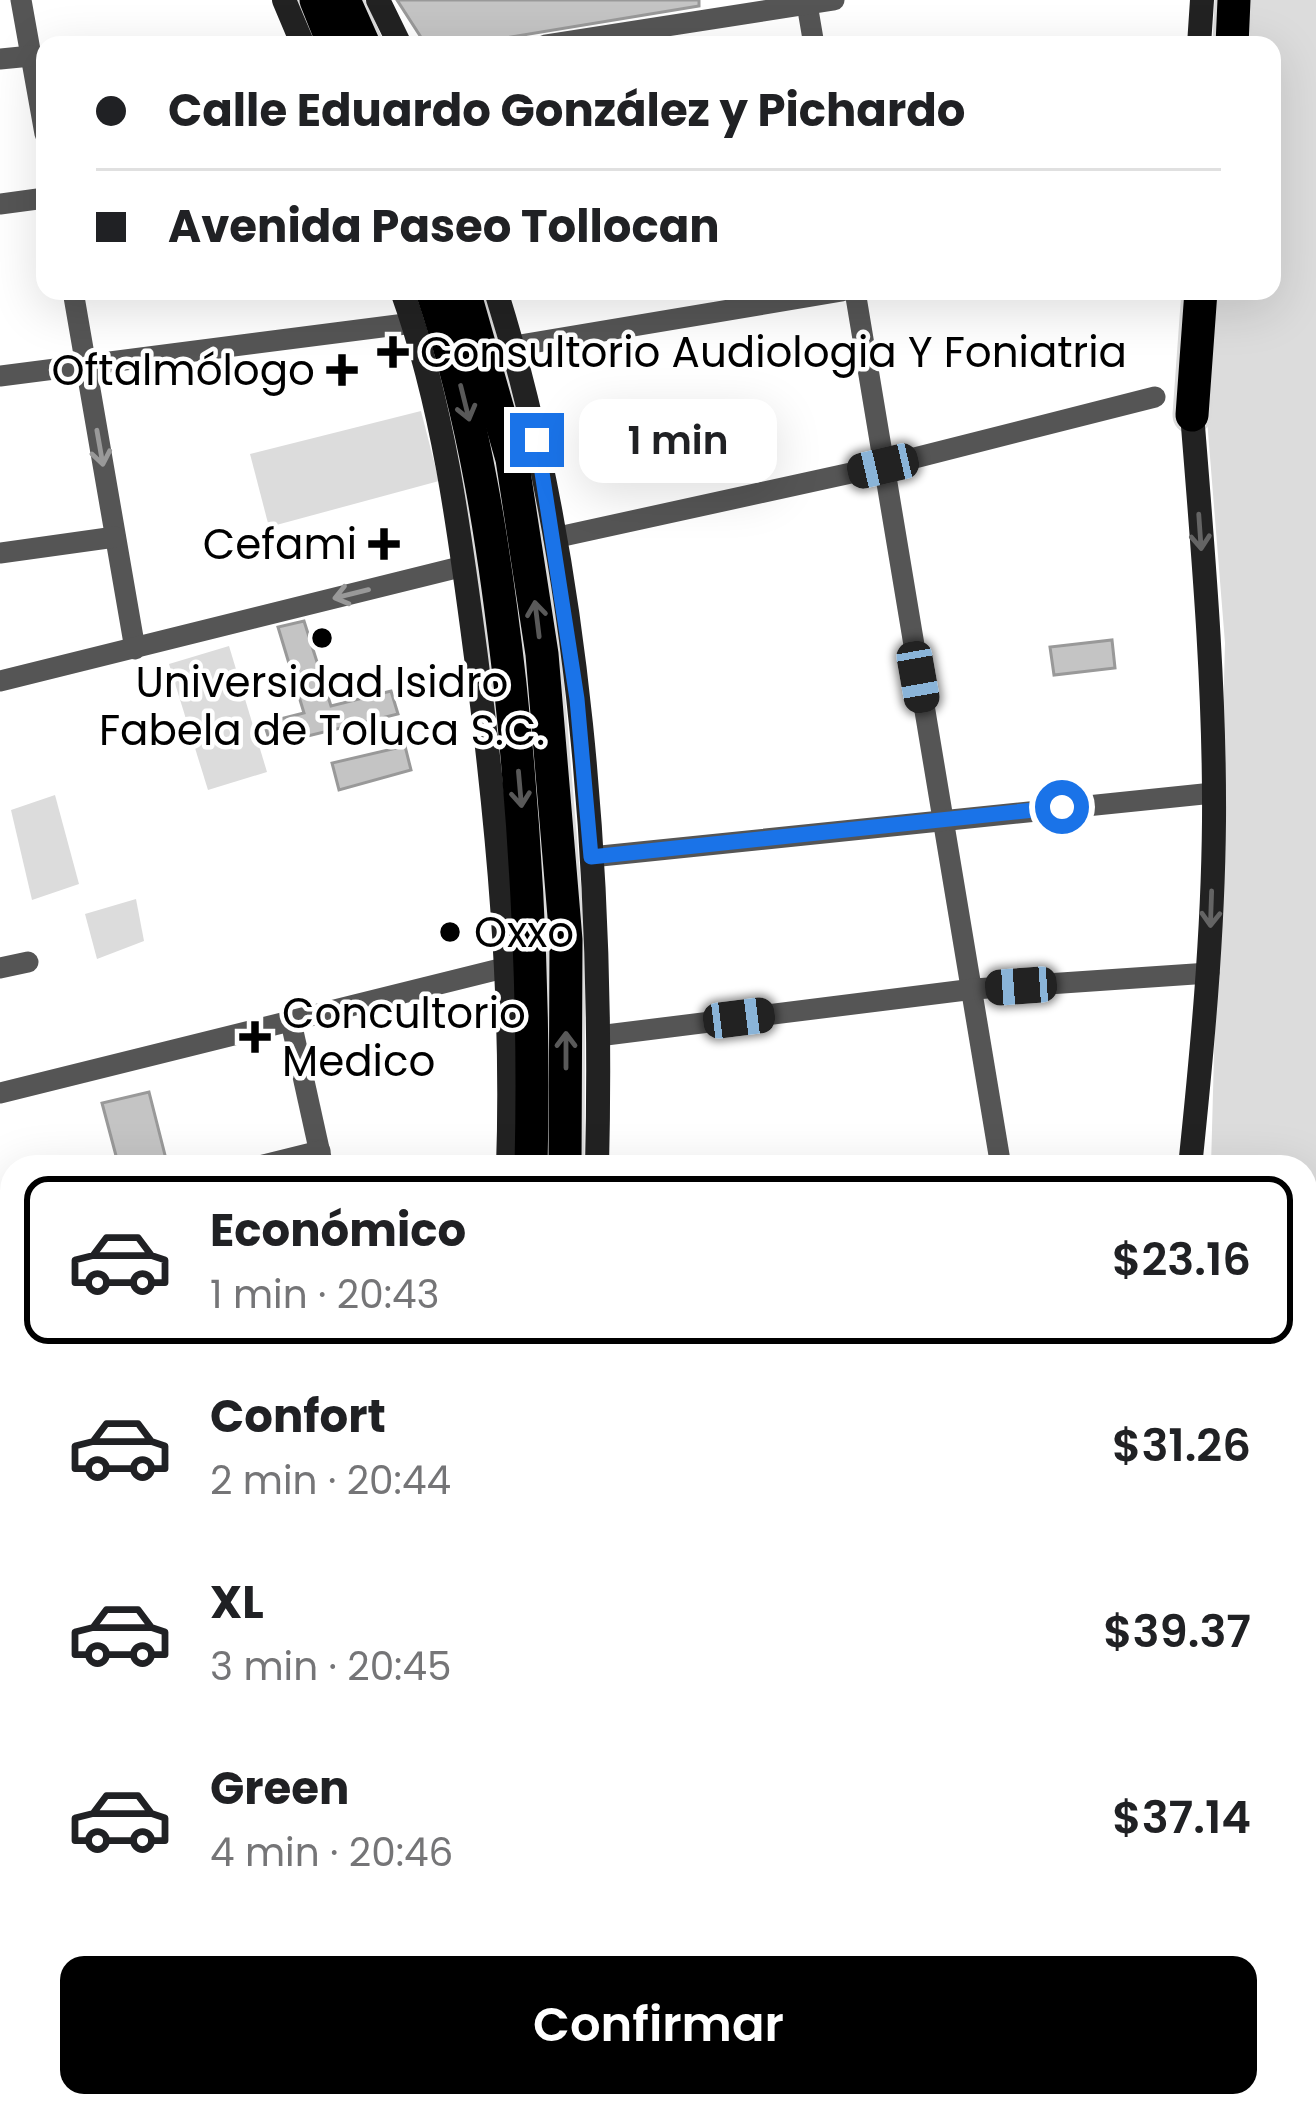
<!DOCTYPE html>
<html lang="es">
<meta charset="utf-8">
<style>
:root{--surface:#fff;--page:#f2f2f2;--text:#202124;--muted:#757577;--line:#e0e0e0;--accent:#000}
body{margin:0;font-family:Poppins,sans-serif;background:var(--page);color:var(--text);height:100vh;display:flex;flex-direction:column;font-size:45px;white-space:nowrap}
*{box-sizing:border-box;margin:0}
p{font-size:39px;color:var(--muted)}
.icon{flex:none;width:66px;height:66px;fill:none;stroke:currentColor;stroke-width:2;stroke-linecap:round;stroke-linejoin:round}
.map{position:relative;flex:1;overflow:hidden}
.drawer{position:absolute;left:0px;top:1155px;width:1317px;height:963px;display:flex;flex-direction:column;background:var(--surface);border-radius:36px 36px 0 0;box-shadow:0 12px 48px #0002}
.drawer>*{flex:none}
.hud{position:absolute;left:36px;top:36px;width:1245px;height:264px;border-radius:24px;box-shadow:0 12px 48px #0002;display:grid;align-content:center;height:264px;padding:0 60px;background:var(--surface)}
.end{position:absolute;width:54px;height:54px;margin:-27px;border:15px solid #1a73e8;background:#fff;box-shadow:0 0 0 6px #fff}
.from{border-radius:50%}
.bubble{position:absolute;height:84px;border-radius:24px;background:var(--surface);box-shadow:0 12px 48px #0002;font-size:39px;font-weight:600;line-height:84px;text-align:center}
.car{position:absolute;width:36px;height:72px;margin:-36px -18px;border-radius:15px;box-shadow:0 0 9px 3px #0007;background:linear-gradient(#222 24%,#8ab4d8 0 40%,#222 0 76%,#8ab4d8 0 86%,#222 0)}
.hud b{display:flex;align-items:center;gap:42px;height:114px;font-size:45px}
.hud b+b{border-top:3px solid var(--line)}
.hud i{width:30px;height:30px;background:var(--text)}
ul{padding:21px 0 0;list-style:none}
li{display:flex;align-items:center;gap:36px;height:168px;margin:0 24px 18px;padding:0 36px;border:6px solid transparent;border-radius:24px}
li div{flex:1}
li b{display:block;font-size:45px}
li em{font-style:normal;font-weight:600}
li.current{border-color:var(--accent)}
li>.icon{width:108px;height:108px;stroke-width:1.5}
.button{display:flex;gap:24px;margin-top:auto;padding:24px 60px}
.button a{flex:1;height:138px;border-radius:24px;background:var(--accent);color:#fff;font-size:48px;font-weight:600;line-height:138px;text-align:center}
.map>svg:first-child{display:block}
</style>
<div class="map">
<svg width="1316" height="2116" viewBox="0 0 1316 2116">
<rect width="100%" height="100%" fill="#fff"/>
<g fill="#dcdcdc">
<path d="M 1247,0 L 1316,0 L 1316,1676 L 1308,1678 L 1305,1167 L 1211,1167 L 1225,643 L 1206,407 L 1215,291 L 1272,291 L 1272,45 L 1244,45 Z"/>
<path d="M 421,411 L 439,481 L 269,527 L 250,454 Z"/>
<path d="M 229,646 L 267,772 L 208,790 L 169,664 Z"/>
<path d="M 55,795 L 79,884 L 32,900 L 11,810 Z"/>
<path d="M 136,899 L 144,941 L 97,959 L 85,914 Z"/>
<path d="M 1305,1760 L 1316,1760 L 1316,2116 L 1208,2116 L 1208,2106 L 1305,2106 Z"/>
</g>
<g fill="#c4c4c4" stroke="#999" stroke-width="3">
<path d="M 397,0 L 699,0 L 699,6 L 463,45 L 426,45 Z"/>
<path d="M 304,621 L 331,706 L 391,691 L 398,714 L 271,745 L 264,723 L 304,713 L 278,627 Z"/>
<path d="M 1112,640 L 1115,668 L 1054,675 L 1050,647 Z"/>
<path d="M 405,746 L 411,770 L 339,790 L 332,763 Z"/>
<path d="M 149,1092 L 168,1167 L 119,1167 L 102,1103 Z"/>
</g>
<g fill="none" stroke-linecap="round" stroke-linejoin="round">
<g stroke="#dbdbdb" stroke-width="39">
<g id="trunk">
<path d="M 316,0 L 334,45"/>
<path d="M 344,0 L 364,45"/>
<path d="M 1232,45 L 1234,0"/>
<path d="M 432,291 C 475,418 495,551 510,684 C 527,845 535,1006 531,1167"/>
<path d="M 464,291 L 512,459 L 542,654 L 566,940 L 565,1167"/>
<path d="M 1192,415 L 1201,291"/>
<path d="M 464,2116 L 464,2106"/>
<path d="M 498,2116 L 498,2106"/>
</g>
</g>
<g stroke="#555" stroke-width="21">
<path d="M 21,0 L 45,134"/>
<path d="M 807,4 L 814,45"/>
<path d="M 545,45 L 834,0"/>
<path d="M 0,59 L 31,56"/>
<path d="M 0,204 L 45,198"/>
<path d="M 73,291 L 135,649"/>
<path d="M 855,291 L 1001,1167"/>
<path d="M 514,346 L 842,291"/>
<path d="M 0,376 L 413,323"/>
<path d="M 554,538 L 883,466 L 1155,397"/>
<path d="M 0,553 L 115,537"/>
<path d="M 0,681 L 464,566"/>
<path d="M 591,857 L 1213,793"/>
<path d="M 0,968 L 28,962"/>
<path d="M 291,1022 L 323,1167"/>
<path d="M 598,1036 L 974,989 L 1209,973"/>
<path d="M 0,1093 L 508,967"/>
<path d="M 255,1167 L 320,1151"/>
<path d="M 0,1231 L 12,1228"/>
<path d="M 0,1366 L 12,1363"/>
<path d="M 0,1508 L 12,1505"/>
<path d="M 0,1550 L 12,1598"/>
<path d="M 0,1636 L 12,1633"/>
<path d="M 0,1769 L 12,1766"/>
<path d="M 0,1906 L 12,1903"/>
<path d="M 0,2027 L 12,2030"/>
<path d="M 0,2059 L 12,2062"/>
<path d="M 172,2106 L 206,2116"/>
<path d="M 312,2106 L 362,2114"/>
<path d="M 987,2106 L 1042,2116"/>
<path d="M 239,2116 L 257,2106"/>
<path d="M 1080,2116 L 1085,2106"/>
</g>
<g stroke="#222" stroke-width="24">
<path d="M 284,0 L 303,45"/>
<path d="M 378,0 L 400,45"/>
<path d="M 1199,45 L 1202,0"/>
<path d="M 402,291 C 444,408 460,535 476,657 C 498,827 514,996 508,1167"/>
<path d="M 496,291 C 581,561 604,885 597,1167"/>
<path d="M 1190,1167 C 1202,1052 1213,937 1214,821 C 1215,681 1202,540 1191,401"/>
<path d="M 1305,1699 L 1316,1697"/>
<path d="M 1305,1748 L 1316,1749"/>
<path d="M 360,2116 L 367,2106"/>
<path d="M 434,2116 L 435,2106"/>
<path d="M 534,2116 L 534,2106"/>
<path d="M 1168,2116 L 1168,2106"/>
</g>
<use href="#trunk" stroke="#000" stroke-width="33"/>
</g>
<defs><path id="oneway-shaft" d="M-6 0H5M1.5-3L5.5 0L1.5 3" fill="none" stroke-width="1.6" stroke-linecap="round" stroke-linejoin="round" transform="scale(3)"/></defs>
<g stroke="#595959">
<use href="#oneway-shaft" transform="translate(465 403) rotate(76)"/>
<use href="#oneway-shaft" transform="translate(537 619) rotate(-97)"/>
<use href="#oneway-shaft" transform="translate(520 789) rotate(85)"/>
<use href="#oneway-shaft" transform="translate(566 1050) rotate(-90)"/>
</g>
<g stroke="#999">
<use href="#oneway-shaft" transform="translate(100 448) rotate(80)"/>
<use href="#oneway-shaft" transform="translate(351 594) rotate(166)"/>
</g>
<g stroke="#646464">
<use href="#oneway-shaft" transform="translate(1200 532) rotate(86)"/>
<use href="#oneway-shaft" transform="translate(1211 909) rotate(92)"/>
</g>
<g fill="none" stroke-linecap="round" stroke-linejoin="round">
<path stroke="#1a73e8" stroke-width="15" d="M 537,440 L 577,699 L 591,857 L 1062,807"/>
</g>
<g fill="#000" stroke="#fff" stroke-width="4.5">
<path d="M387 334h12v12h12v12h-12v12h-12v-12h-12v-12h12z"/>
<path d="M336 352h12v12h12v12h-12v12h-12v-12h-12v-12h12z"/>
<path d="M378 526h12v12h12v12h-12v12h-12v-12h-12v-12h12z"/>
<circle cx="322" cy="638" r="12"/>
<circle cx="450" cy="932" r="12"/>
<path d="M249 1019h12v12h12v12h-12v12h-12v-12h-12v-12h12z"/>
</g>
<g text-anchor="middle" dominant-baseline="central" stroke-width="9" stroke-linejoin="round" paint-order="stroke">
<g font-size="42" fill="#000" stroke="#fff" text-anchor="start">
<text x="420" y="352">Consultorio Audiologia Y Foniatria</text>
<text x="315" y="370" text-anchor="end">Oftalmólogo</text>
<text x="357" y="544" text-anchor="end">Cefami</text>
<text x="322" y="682" text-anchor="middle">Universidad Isidro<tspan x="322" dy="48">Fabela de Toluca S.C.</tspan></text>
<text x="474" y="932">Oxxo</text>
<text x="282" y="1013">Concultorio<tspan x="282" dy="48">Medico</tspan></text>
</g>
</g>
</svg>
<i class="end from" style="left:1062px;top:807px"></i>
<i class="end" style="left:537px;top:440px"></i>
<div class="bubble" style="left:579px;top:399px;width:198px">1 min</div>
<i class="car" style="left:883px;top:466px;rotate:257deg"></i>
<i class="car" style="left:918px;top:677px;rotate:170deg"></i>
<i class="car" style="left:1021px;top:986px;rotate:266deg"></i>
<i class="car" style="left:739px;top:1018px;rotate:83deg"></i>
<div class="hud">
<b><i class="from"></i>Calle Eduardo González y Pichardo</b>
<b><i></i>Avenida Paseo Tollocan</b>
</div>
<section class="drawer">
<ul>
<li class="current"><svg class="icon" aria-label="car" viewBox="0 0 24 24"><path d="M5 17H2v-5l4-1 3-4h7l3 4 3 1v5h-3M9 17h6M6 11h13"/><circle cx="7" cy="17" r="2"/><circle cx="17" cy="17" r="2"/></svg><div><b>Económico</b><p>1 min · 20:43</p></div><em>$23.16</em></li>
<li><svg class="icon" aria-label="car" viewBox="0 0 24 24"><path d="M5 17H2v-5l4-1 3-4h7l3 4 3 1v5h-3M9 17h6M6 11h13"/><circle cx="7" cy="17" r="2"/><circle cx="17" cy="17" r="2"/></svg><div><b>Confort</b><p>2 min · 20:44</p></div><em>$31.26</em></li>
<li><svg class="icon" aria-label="car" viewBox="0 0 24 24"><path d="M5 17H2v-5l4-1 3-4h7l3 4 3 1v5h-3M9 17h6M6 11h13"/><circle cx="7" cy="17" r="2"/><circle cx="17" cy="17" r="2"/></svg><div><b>XL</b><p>3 min · 20:45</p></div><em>$39.37</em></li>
<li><svg class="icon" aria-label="car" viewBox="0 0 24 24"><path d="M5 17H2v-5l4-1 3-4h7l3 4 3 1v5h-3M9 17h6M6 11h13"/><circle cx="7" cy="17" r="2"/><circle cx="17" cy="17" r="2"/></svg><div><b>Green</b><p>4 min · 20:46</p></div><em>$37.14</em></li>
</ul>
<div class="button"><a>Confirmar</a></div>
</section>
</div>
